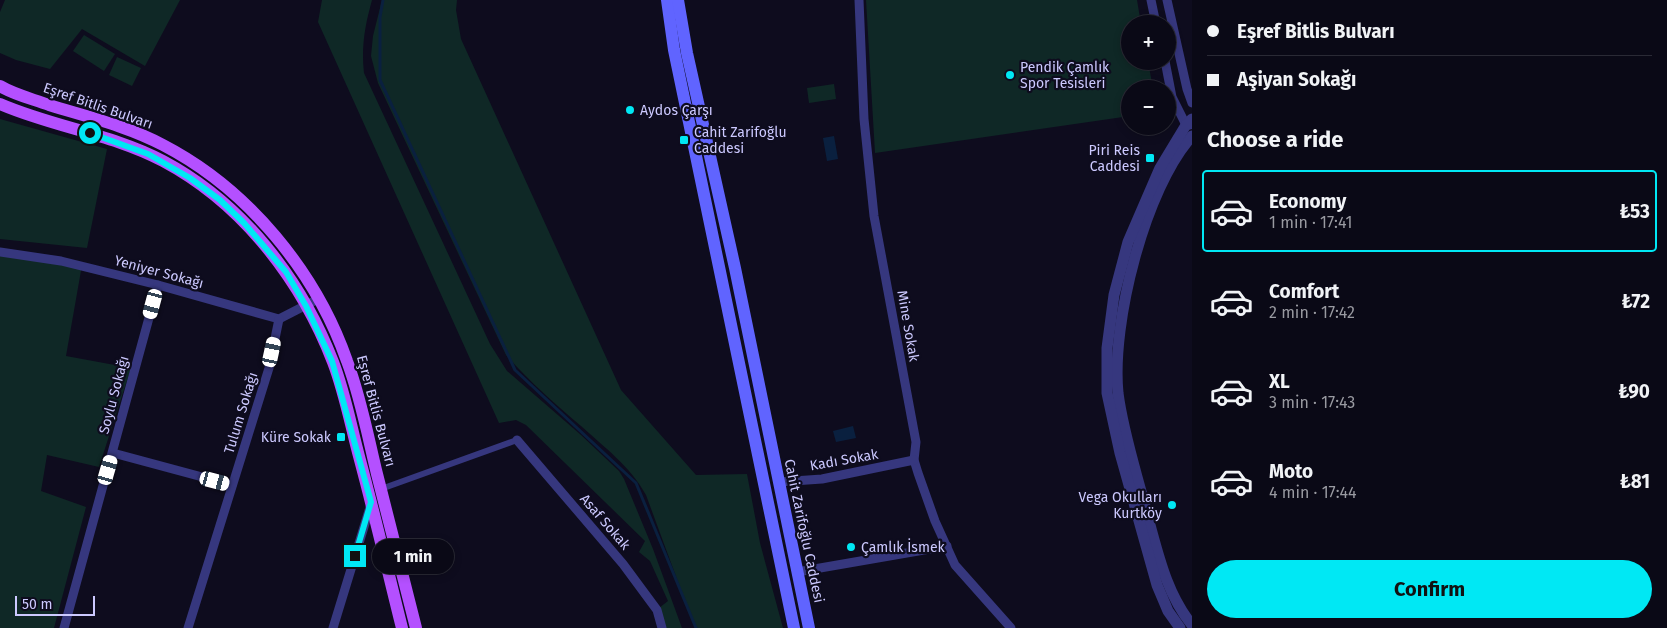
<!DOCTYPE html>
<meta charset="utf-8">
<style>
:root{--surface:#0a0916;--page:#181723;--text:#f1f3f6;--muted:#999aa1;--line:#2a2a35;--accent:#00e8f4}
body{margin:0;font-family:"Fira Sans",sans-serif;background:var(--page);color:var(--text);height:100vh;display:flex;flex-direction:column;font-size:19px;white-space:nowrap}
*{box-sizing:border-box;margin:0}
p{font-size:16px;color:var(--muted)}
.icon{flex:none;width:28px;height:28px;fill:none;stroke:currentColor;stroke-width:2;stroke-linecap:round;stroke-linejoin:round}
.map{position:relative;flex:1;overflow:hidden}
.details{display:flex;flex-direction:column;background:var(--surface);width:475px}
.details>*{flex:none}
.banner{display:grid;align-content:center;height:110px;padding:0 15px;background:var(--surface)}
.controls{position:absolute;left:1121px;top:15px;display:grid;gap:10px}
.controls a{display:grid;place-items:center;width:55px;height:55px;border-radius:50%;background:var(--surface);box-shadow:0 2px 8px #0003,0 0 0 1px var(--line);font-size:25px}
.scale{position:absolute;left:15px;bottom:12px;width:80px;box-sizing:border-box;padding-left:5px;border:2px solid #ccc9ff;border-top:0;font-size:14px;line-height:18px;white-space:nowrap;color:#ccc9ff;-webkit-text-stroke:4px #0e0c1e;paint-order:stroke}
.end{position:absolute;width:22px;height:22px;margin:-11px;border:6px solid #00e8f4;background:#111;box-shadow:0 0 0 2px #111}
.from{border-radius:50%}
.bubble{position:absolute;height:35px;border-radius:18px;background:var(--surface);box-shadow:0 2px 8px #0003,0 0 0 1px var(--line);font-size:16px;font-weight:700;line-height:35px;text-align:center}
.car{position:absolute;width:15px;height:30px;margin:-15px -8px;border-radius:6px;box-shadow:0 0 4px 1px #0007;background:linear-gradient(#fff 24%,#345 0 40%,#fff 0 76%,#345 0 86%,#fff 0)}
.banner b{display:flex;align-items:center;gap:18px;height:48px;font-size:19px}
.banner b+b{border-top:1px solid var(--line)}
.banner i{width:12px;height:12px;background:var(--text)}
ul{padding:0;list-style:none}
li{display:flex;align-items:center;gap:15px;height:82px;margin:0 10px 8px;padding:0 5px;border:2px solid transparent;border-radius:5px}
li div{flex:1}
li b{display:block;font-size:19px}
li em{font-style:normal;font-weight:700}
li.current{border-color:var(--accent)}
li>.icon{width:45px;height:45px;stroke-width:1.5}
h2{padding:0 15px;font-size:22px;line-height:60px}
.button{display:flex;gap:10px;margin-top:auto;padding:10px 15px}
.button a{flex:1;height:58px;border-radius:30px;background:var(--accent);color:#111;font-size:20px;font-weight:700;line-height:58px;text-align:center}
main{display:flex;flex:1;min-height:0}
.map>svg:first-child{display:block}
</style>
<main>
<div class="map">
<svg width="1192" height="628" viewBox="0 0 1192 628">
<rect width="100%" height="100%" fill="#0e0c1e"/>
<g fill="#0f2826">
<path d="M 5,0 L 180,0 L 145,66 L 82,29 L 50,69 L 16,60 L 0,53 L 0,12 Z"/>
<path d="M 322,0 L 372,0 C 365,25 361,47 364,73 L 490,344 L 507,371 L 581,435 L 619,471 L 624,479 L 653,549 L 682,628 L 665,628 L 659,608 L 668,601 L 650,561 L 639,552 L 645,541 L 526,425 L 516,420 L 499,423 L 318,22 Z"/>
<path d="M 382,0 L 457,0 L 456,10 L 461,39 L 621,390 L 696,475 L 747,474 L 760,543 L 783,628 L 695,628 L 646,495 C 630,466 605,448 581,426 C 555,404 529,381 506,355 L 378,83 L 371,56 L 373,36 Z"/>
<path d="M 866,0 L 1137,0 L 1141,24 L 1130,24 L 1130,61 L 1148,61 L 1153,89 L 1130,89 L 1130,116 L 875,153 Z"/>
<path d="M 84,35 L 115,54 L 104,71 L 73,51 Z"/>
<path d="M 117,57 L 141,68 L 132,86 L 109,75 Z"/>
<path d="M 834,84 L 836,99 L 809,103 L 807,88 Z"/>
<path d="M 0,119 L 107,149 L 87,248 L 0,239 Z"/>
<path d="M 0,254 L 82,265 L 66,356 L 131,368 L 99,467 L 47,455 L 41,491 L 86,507 L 54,628 L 0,628 Z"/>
</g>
<g fill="#0a203f">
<path d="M 834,136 L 838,159 L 827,161 L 823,138 Z"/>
<path d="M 853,426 L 856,438 L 836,442 L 833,431 Z"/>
</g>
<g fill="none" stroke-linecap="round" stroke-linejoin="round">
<path stroke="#0a203f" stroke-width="3" d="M 383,0 L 380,17 L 380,80 L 515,370 L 636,483 L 696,628"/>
<path stroke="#36377e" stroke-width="6" d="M 381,489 L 517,440"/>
<g stroke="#36377e" stroke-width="9">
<path d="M 859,0 L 864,119 L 874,216 L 916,442 L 914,460 L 918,473 L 935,521 L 955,565 L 1011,628"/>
<path d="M 1151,0 L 1156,24"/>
<path d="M 1167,0 L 1187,89 L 1192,103"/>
<path d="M 1165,61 L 1172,97 L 1186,125 L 1190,125"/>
<path d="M 0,252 L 61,261 L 158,285 L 279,319 L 318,299"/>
<path d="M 517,440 L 623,564 L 657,610 L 662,628"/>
<path d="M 113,453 L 232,485"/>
<path d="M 779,482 L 822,479 L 914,460"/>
<path d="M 797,572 L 947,546"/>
<path d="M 64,628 L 158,285"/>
<path d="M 188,628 L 269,368 L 279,319"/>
<path d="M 333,628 L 371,504"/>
</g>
<g stroke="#36377e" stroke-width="11">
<path d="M 1192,136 C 1145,188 1111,323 1118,393 C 1123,433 1137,474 1147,514 C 1158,553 1166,593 1192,625"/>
<path d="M 1180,628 L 1168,611 L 1157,585 L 1120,453 L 1107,393 L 1107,348 L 1114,295 L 1128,242 L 1160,168 L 1186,125 L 1192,119"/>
</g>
<g stroke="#6064ff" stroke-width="12">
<path d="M 667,0 L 674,50 L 794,628"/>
<path d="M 678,0 L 687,53 L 735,268 L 809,628"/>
</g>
<g stroke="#b450ff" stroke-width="12">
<path d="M 0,86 C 15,95 33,99 49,105 C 88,117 127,126 163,145 C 248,189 316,272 347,361 C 361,398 368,437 377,474 C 390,526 403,577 416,628"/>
<path d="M 0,104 C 53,127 112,134 163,161 C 242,203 301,279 333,362 C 345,393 351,427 360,460 C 375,516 388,572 402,628"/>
</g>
</g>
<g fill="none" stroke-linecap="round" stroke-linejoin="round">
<path stroke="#00e8f4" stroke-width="6" d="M 90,133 L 148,154 L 190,178 L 220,200 L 244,223 L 286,272 L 306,306 L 332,361 L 371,502 L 355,556"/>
</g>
<g fill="#00e8f4" stroke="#0e0c1e" stroke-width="2">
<circle cx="1010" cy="75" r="5"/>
<circle cx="630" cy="110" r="5"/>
<rect x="679" y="135" width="10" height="10" rx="2.5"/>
<rect x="1145" y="153" width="10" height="10" rx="2.5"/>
<rect x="336" y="432" width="10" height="10" rx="2.5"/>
<circle cx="1172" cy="505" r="5"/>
<circle cx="851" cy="547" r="5"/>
</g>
<g text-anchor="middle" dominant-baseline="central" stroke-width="4.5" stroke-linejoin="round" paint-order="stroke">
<g font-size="14" fill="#ccc9ff" stroke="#0e0c1e" text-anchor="start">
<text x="1020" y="67">Pendik Çamlık<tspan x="1020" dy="16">Spor Tesisleri</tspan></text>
<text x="640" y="110">Aydos Çarşı</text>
<text x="694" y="132">Cahit Zarifoğlu<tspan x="694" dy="16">Caddesi</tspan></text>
<text x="1140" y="150" text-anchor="end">Piri Reis<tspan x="1140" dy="16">Caddesi</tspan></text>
<text x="331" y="437" text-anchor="end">Küre Sokak</text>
<text x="1162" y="497" text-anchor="end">Vega Okulları<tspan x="1162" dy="16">Kurtköy</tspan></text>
<text x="861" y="547">Çamlık İsmek</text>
</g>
<g font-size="14" fill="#ccc9ff" stroke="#0e0c1e">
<text transform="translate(98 106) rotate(19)">Eşref Bitlis Bulvarı</text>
<text transform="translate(159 272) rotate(15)">Yeniyer Sokağı</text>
<text transform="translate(908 326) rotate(80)">Mine Sokak</text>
<text transform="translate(114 395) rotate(-75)">Soylu Sokağı</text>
<text transform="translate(376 411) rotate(75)">Eşref Bitlis Bulvarı</text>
<text transform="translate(241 413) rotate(-73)">Tulum Sokağı</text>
<text transform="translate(844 460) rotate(-10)">Kadı Sokak</text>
<text transform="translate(605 522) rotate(49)">Asaf Sokak</text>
<text transform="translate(804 531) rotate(78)">Cahit Zarifoğlu Caddesi</text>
</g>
</g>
</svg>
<div class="controls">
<a>+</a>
<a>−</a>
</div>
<div class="scale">50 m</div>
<i class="end from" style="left:90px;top:133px"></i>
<i class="end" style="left:355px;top:556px"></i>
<div class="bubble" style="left:372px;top:539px;width:82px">1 min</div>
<i class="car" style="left:153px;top:304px;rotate:195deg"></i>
<i class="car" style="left:272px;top:352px;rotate:12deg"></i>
<i class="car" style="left:108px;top:470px;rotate:16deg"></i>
<i class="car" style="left:215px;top:481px;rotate:105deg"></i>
</div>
<section class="details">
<div class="banner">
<b><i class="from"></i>Eşref Bitlis Bulvarı</b>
<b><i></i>Aşiyan Sokağı</b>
</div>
<h2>Choose a ride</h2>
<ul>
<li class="current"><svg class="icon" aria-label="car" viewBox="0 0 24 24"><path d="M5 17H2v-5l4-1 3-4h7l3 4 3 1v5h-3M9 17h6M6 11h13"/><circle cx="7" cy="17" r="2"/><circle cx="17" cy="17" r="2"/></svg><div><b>Economy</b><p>1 min · 17:41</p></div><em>₺53</em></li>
<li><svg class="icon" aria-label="car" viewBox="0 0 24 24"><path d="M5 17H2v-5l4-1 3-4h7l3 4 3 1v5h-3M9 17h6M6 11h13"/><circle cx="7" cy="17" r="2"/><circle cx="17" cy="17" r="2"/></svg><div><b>Comfort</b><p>2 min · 17:42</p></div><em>₺72</em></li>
<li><svg class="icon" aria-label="car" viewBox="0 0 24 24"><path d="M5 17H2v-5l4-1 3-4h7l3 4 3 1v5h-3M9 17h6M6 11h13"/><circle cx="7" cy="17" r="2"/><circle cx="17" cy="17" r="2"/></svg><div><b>XL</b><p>3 min · 17:43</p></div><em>₺90</em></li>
<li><svg class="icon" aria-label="car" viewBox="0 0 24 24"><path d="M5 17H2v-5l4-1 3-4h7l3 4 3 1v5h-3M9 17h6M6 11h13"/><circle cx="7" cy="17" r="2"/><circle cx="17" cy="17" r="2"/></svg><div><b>Moto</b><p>4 min · 17:44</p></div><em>₺81</em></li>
</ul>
<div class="button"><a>Confirm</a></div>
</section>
</main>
